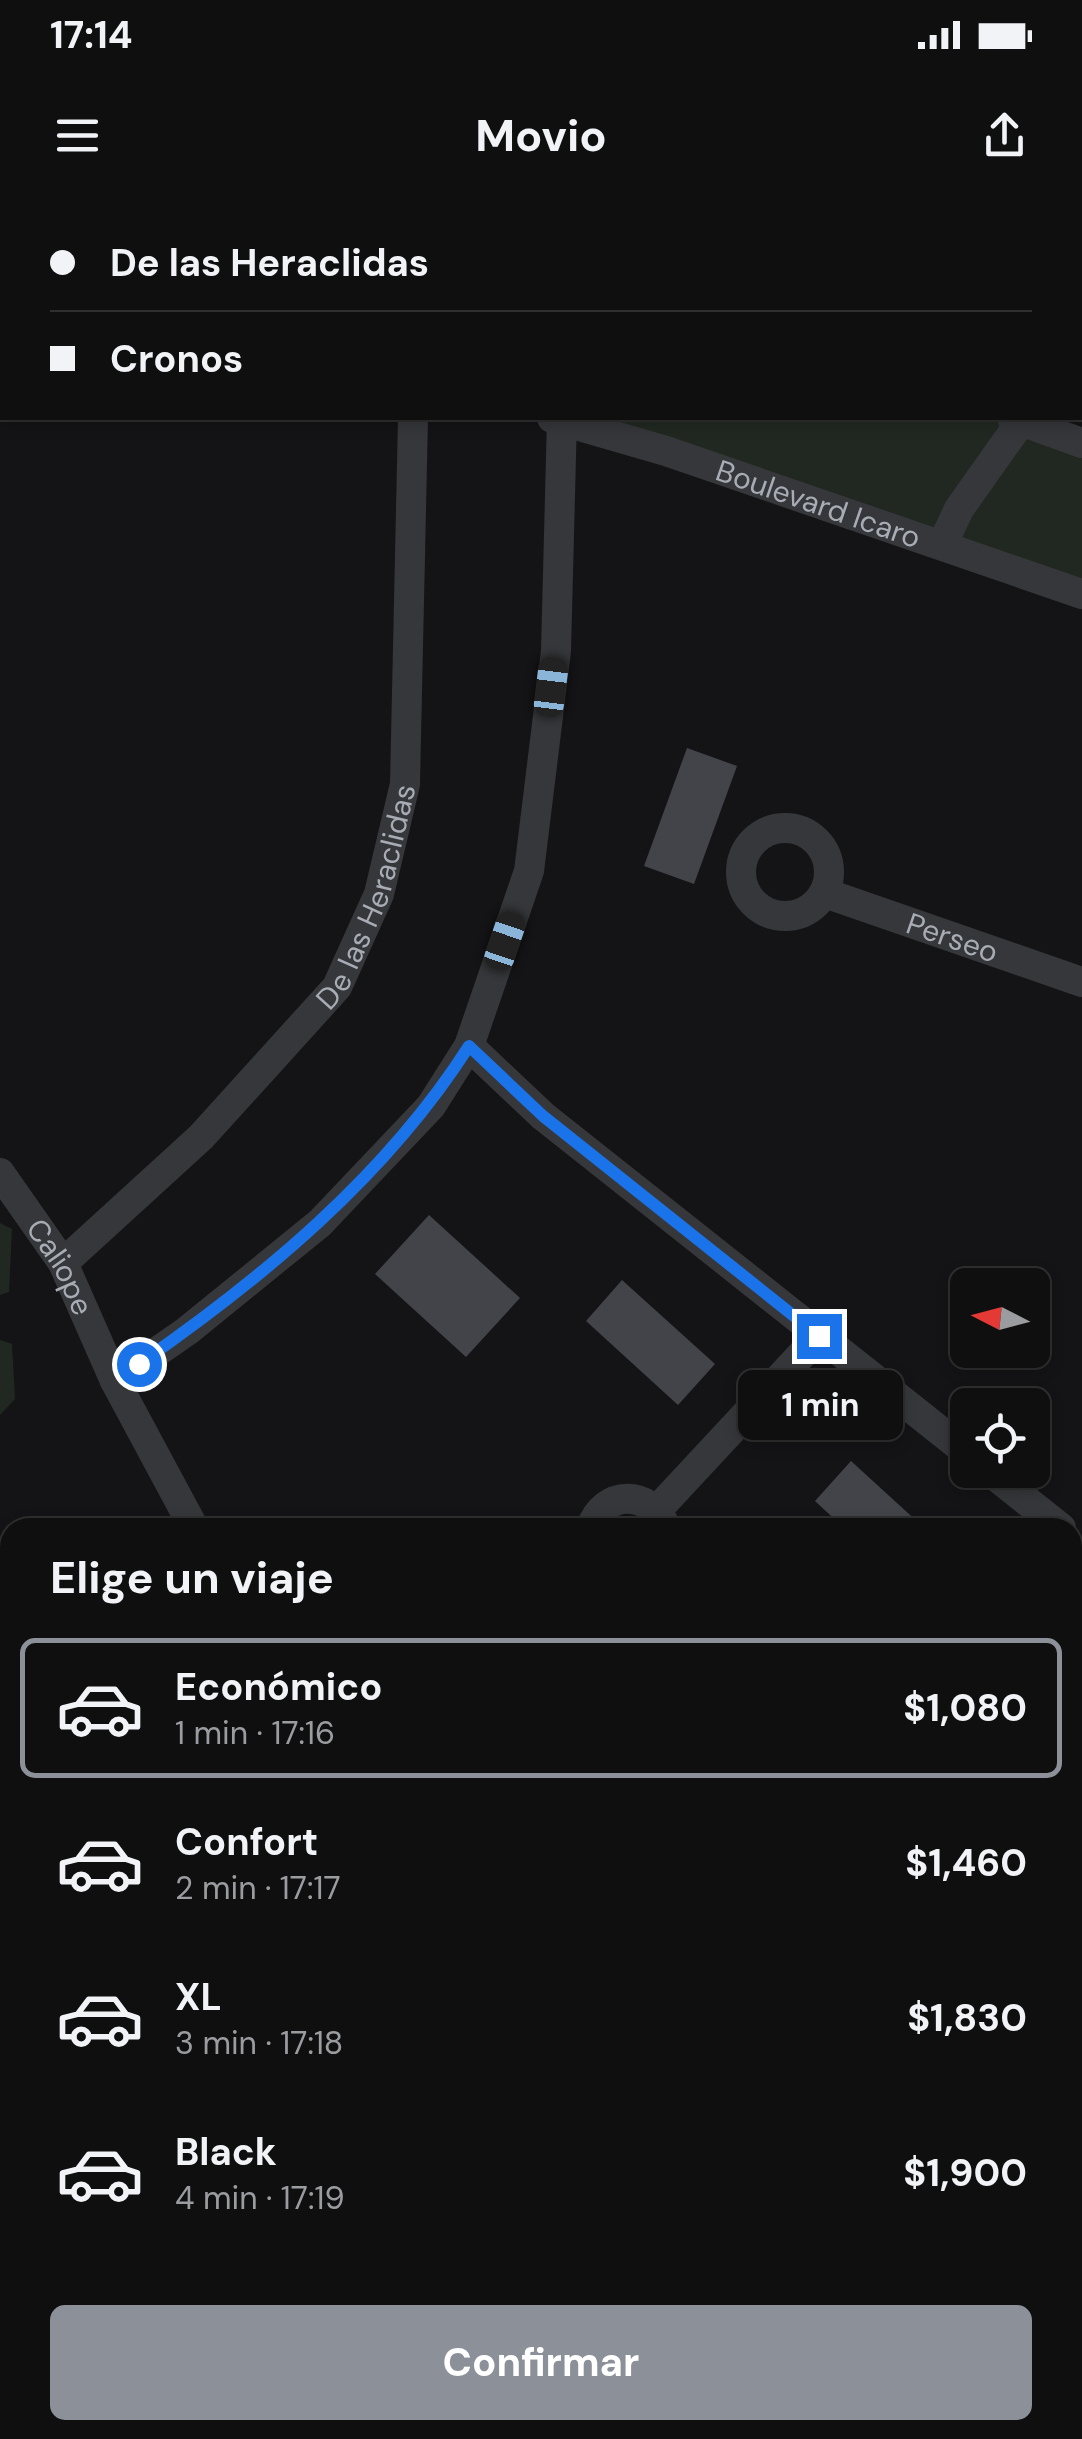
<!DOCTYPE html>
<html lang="es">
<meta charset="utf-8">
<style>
:root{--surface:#0f0f10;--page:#1d1d1e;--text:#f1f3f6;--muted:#9b9c9f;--line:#2f2f30;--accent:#8c9099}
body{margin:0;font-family:"DM Sans",sans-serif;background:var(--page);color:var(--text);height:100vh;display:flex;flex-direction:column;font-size:38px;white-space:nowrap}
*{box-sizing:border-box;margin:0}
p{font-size:32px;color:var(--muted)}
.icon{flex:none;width:55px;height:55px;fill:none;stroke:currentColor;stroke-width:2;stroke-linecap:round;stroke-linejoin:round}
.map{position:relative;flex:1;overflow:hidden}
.drawer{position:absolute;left:0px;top:1318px;width:1082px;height:922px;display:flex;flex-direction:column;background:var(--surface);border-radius:30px 30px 0 0;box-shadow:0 5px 15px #0003,0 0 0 2px var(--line)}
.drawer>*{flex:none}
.top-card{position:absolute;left:0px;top:0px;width:1082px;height:220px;box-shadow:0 5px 15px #0003,0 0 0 2px var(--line);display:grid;align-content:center;height:220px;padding:0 50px;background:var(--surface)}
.needle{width:65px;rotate:276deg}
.tools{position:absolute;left:950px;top:1068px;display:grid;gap:20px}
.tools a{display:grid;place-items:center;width:100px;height:100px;border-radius:15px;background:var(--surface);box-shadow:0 5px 15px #0003,0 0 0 2px var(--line);font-size:50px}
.end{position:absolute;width:45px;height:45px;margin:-22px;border:12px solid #1a73e8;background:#fff;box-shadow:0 0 0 5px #fff}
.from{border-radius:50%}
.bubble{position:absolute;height:70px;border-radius:15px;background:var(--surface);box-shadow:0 5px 15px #0003,0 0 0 2px var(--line);font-size:32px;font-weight:700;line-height:70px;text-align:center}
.car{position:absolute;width:30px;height:60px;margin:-30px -15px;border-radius:12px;box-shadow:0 0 8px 2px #0007;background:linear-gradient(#222 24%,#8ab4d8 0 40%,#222 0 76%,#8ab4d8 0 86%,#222 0)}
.top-card b{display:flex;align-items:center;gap:35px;height:95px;font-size:38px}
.top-card b+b{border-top:2px solid var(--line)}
.top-card i{width:25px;height:25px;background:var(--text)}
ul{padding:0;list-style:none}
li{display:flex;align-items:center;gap:30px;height:140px;margin:0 20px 15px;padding:0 30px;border:5px solid transparent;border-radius:15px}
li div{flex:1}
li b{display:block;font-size:38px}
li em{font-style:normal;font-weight:700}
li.selected{border-color:var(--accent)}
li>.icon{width:90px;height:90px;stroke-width:1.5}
h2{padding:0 50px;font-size:45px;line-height:120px}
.cta{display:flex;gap:20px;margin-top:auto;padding:20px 50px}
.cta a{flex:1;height:115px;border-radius:15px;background:var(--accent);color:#fff;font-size:40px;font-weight:700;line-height:115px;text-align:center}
.status{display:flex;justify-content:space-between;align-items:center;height:70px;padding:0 50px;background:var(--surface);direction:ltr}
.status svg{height:28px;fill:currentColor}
header{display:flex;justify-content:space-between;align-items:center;height:130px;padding:0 50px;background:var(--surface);font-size:45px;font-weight:700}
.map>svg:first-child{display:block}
</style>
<div class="status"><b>17:14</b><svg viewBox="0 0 49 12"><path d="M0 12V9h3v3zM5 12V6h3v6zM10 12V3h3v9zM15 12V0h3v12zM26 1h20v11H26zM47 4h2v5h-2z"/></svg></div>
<header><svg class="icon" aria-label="menu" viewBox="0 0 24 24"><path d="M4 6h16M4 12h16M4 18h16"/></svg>Movio<svg class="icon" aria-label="share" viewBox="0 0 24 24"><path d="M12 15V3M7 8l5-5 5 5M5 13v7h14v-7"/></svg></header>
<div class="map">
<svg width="1082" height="2239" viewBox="0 0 1082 2239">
<rect width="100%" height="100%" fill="#141416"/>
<g fill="#212821">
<path d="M 0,0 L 271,0 L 280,2 L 2,2 L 2,77 Z"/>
<path d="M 552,218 L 1012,218 L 1082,243 L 1082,395 Z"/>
<path d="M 0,1023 L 12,1029 L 9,1092 L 0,1095 Z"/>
<path d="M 0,1140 L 12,1144 L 15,1199 L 0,1215 Z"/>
<path d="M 0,1465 L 10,1476 L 10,1575 L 0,1592 Z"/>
<path d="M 0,1723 L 10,1728 L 10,1827 L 0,1828 Z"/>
<path d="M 10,2091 L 10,2230 L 842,2230 L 848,2239 L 0,2239 L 0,2098 Z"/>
</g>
<g fill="#434449">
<path d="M 687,548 L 737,566 L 694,684 L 644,666 Z"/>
<path d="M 429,1015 L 520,1098 L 466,1157 L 375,1074 Z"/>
<path d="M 622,1080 L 715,1164 L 678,1205 L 586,1121 Z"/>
<path d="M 851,1261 L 921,1325 L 919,1328 L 844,1328 L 815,1301 Z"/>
<path d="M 95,2230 L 313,2230 L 320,2239 L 83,2239 Z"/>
</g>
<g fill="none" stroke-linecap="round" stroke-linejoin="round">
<path stroke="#3c3d41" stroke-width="6" stroke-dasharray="5 8" stroke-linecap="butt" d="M 0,2154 L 10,2148"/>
<g stroke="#36373a" stroke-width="30">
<path d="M 270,0 L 279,2"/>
<path d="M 428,0 L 429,2"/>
<path d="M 222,2 L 223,0"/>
<path d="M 0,75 L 2,76"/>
<path d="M 1080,201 L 1082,200"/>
<path id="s1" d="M 552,218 L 666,251 L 1082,394"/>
<path d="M 1012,218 L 1082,243"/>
<path d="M 942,345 L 959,309 L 1022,220 L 1031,218"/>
<circle cx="785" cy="672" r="44"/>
<path id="s2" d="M 825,693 L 1082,782"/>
<path d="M 469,846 L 543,916 L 968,1253"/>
<path id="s3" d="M 0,973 L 63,1063 L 115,1181 L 194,1328"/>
<path id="s4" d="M 63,1063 L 201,937 L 337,787 L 379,694 L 405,584 L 413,218"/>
<path d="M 115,1181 L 187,1131 L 320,1023 L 431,906 L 469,846 L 529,671 L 556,451 L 562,218"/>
<path d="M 988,1270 L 1061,1328"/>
<path d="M 658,1309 L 819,1136"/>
<path d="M 591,1328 C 604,1289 649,1290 665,1325"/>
<path d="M 1072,1540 L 1082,1532"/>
<path d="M 1072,1929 L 1082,1936"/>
<path d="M 843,2230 L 850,2239"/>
</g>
</g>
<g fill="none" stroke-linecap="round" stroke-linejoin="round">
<path stroke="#1a73e8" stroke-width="12" d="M 139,1164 C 264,1077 386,976 469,846 L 543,916 L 819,1136"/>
</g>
<g text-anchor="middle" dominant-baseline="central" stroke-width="8" stroke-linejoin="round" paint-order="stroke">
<g font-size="30" fill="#a7acb5" stroke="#0f0f11">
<text stroke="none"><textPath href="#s1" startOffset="280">Boulevard Icaro</textPath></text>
<text stroke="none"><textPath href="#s4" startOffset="485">De las Heraclidas</textPath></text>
<text stroke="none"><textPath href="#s2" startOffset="135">Perseo</textPath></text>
<text stroke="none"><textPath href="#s3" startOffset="112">Caliope</textPath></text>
</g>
</g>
</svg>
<div class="tools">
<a><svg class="needle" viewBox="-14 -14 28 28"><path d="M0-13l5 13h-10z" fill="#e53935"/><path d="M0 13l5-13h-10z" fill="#9b9c9f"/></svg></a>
<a><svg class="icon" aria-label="locate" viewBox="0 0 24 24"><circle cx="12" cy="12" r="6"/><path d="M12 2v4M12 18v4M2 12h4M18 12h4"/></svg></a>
</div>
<i class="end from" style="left:139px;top:1164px"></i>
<i class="end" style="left:819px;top:1136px"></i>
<div class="bubble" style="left:738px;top:1170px;width:165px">1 min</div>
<i class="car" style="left:551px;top:487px;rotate:7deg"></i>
<i class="car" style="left:505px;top:741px;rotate:19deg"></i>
<div class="top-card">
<b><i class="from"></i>De las Heraclidas</b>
<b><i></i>Cronos</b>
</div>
<section class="drawer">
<h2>Elige un viaje</h2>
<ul>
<li class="selected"><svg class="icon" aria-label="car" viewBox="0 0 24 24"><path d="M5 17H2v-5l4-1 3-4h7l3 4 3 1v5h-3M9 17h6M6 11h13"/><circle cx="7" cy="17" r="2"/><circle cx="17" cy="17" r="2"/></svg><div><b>Económico</b><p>1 min · 17:16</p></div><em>$1,080</em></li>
<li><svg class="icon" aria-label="car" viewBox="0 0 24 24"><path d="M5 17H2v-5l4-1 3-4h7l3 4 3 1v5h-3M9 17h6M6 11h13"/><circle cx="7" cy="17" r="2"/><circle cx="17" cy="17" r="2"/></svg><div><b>Confort</b><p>2 min · 17:17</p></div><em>$1,460</em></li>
<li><svg class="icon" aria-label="car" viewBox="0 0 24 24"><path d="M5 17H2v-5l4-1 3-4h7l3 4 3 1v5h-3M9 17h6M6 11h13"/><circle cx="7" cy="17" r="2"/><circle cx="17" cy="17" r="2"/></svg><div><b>XL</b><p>3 min · 17:18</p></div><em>$1,830</em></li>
<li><svg class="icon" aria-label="car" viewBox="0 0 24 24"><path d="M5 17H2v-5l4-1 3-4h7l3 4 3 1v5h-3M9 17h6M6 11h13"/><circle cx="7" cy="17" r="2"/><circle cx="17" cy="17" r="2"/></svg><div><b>Black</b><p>4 min · 17:19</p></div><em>$1,900</em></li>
</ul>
<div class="cta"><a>Confirmar</a></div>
</section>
</div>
